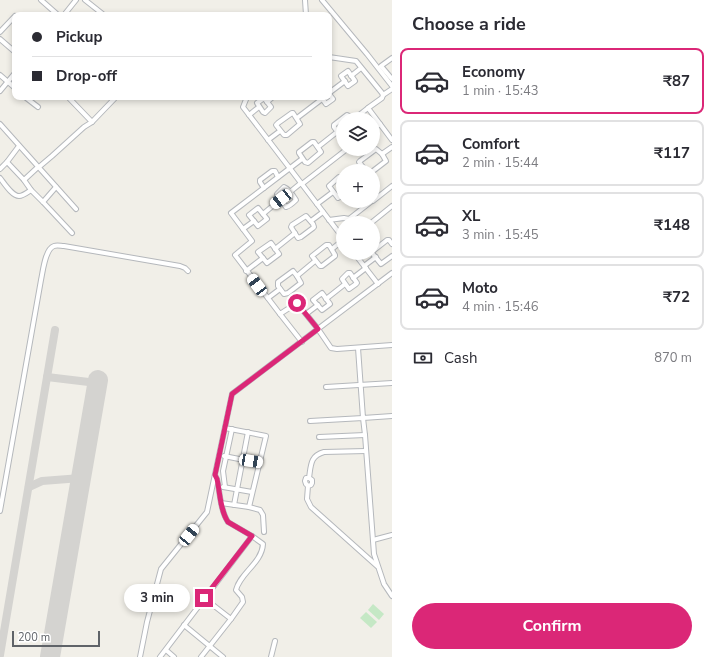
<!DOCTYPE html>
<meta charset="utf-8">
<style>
:root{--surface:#fff;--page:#f7f7f7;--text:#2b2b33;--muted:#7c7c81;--line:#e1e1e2;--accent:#db2777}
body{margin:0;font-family:"Nunito Sans",sans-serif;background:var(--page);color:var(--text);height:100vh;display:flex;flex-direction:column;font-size:15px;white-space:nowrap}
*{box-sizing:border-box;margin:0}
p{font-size:13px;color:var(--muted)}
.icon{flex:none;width:22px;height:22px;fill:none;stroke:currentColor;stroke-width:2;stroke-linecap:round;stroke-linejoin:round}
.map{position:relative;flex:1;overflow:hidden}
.sheet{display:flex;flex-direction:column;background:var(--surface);width:320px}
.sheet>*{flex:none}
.top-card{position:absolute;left:12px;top:12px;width:320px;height:88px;border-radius:8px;box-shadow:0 2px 6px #0003;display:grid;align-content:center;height:88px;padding:0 20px;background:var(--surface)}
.tools{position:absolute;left:336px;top:112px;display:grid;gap:8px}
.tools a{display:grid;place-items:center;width:44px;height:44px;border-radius:50%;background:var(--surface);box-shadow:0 2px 6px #0003;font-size:20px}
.scale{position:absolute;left:12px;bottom:10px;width:88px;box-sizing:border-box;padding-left:4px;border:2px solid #5f6368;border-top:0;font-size:11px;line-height:14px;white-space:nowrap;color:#5f6368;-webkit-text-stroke:3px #fff;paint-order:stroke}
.end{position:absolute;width:18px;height:18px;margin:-9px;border:5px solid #db2777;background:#fff;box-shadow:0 0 0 2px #fff}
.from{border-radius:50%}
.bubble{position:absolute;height:28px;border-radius:14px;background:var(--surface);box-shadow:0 2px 6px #0003;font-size:13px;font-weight:700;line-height:28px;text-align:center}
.car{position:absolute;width:12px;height:24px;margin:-12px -6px;border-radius:5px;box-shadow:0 0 3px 1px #0007;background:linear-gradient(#fff 24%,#345 0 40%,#fff 0 76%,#345 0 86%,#fff 0)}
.top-card b{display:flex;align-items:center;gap:14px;height:38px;font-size:15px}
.top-card b+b{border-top:1px solid var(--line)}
.top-card i{width:10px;height:10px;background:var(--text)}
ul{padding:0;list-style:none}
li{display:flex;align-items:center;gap:12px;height:66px;margin:0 8px 6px;padding:0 12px;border:2px solid var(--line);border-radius:8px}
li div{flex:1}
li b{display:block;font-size:15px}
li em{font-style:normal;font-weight:700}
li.on{border-color:var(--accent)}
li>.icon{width:36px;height:36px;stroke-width:1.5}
h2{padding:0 20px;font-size:18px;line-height:48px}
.pay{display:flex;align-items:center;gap:10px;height:44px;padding:0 20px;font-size:15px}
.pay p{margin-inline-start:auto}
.cta{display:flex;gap:8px;margin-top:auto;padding:8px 20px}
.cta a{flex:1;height:46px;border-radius:24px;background:var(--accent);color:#fff;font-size:16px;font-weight:700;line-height:46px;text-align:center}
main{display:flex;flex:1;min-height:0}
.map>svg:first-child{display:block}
</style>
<main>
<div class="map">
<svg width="392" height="657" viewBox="0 0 392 657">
<rect width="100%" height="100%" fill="#f1efe8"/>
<g fill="#c5e8c5">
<path d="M 373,604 L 384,614 L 379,620 L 368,610 Z"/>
<path d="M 366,612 L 377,622 L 371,628 L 360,618 Z"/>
</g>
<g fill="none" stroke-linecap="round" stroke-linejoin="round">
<g stroke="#d4d3d0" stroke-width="8">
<path d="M 47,377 L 97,383"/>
<path d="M 29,487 L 42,481 L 81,478"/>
<path d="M 0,655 L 55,330"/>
</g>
<path stroke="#d4d3d0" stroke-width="20" d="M 50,657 L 98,380"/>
<g stroke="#b5b8bc" stroke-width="6">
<g id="minor">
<path d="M 41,0 L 58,15"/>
<path d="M 85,0 L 104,15"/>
<path d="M 305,0 L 306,15"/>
<path d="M 322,0 L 367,54 L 392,86"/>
<path d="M 64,15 L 76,0"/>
<path d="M 0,32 L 15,16"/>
<path d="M 0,39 L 15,52"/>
<path d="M 329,57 L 356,61 L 382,93 L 383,95 L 382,98 L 368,108 L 392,140"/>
<path d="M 392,58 L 381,66 L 392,79"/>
<path d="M 348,71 L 355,81 L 348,86 L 341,76 Z"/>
<path d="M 0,75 L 15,88"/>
<path d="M 351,76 L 361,68"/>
<path d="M 0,91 L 15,73"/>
<path d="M 329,93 L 345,81"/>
<path d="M 383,95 L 392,89"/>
<path d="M 25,97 L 38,107"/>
<path d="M 68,97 L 92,122"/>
<path d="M 247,97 L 243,107 L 343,238"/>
<path d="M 321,97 L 326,104 L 333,99 L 329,94"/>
<path d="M 264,98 L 271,107 L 265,113 L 263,112 L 257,103 Z"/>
<path d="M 267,102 L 273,97"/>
<path d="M 292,113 L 293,113 L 300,124 L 287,135 L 284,135 L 276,125 L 278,123 Z"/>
<path d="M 249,115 L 259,107"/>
<path d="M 297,118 L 322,99"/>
<path d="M 354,119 L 368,108"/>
<path d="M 0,124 L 76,209"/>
<path d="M 373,129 L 380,124"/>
<path d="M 343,135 L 340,135 L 334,127 L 334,125 L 347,115 L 349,116 L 352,119"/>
<path d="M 268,140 L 280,131"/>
<path d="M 312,142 L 314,142 L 321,152 L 308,163 L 305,162 L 299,153 L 299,152 Z"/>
<path d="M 19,146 L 7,162 L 24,180 L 38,167"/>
<path d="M 318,147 L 337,132"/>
<path d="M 382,154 L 392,147"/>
<path d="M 302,159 L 231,213 L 252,241 L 235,255 L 280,314 L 297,303 L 318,329 L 331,348 L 337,349 L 392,345"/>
<path d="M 39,167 L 52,156 L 84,127 L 92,122 L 116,97"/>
<path d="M 0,169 L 7,162"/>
<path d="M 366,171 L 359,162 L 360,161 L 376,149 L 382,154 L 386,161 L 373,171"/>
<path d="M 0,178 C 4,183 12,196 19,196 C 23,196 28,192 31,190"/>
<path d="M 24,180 L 31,190 L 43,202"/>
<path d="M 343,180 L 340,177 L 339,177 L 329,186 L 338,198 L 343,195"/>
<path d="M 302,184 L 347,149"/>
<path d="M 56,187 L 43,202 L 72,233"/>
<path d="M 284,187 C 289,189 293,195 296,200 C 293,203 290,206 286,207 L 277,194 Z"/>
<path d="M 264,188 L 260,182 L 260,180 L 272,171 L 275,171 L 278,177"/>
<path d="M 290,192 L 301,183"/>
<path d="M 373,201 L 392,186"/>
<path d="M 317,204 L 333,192"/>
<path d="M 258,208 L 267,219 L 258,226 L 249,215 Z"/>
<path d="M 263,214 L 281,199"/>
<path d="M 306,216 L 313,224 L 314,227 L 313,228 L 301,237 L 298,238 L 291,227 L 292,225 Z"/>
<path d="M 329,220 L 344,218 L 349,219 L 372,201"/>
<path d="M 311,221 L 323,212"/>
<path d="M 371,223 L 392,206"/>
<path d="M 243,229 L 254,221"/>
<path d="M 271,243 L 279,254 L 267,263 L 258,252 Z"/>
<path d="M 326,245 L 329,245 L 335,255 L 335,256 L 322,266 L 320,266 L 312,256 Z"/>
<path d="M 275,249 L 295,233"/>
<path d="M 332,249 L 343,240"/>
<path d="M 373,251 L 387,240 L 389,240 L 392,244"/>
<path d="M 354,253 L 378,284"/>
<path d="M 372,253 L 381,264 L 392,256"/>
<path d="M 364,266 L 376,257"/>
<path d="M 246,271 L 263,258"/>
<path d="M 293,271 L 297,276 L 301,283 L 288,293 L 284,294 L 278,286 L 278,282 Z"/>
<path d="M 348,273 L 350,273 L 357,283 L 356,284 L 349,289 L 342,279 Z"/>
<path d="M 297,276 L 315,261"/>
<path d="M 353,278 L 366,268"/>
<path d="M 322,293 L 330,304 L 322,310 L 313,300 Z"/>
<path d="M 268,298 L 280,289"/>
<path d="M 326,299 L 345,284"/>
<path d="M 280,314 L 302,342"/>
<path d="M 306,314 L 318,305"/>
<path d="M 358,348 L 363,418 L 392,416"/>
<path d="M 326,387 L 392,383"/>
<path d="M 310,421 L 363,418 L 365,435 L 374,554 L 384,584 L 392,596"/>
<path d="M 225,428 L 266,436 L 249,507"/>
<path d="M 319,437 L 365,435"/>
<path d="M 224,456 L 259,463"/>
<path d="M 309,478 L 312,480 L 312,483 L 311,485 L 308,486 L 307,499 L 311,507 L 377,566"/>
<path d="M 308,486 L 306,484 L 305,481 L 306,478 L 309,478 C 311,465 310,456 324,452 L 366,451"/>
<path d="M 223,487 L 252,492"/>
<path d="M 225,487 L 223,471 L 232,429"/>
<path d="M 221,503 L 249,507 L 260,510 L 263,515 L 264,532"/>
<path d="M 234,505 L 248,432"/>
<path d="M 0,511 L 41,280 C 43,271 45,249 54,246 C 57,245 61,246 64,246 L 180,266 L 185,268 L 188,271"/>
<path d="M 373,540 L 392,535"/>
<path d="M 204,598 L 231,619"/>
<path d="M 184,625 L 223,657"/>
<path d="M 166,650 L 174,657"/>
<path d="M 140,657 L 147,622 L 161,569 L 207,512 L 232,394 L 392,273"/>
<path d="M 160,657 L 252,536"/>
<path d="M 201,657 L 231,619 L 243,602 L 242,597 L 236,590 C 240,573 262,563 263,544 L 252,536 L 228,522 C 220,510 220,492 217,479 L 215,475"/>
<path d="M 271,657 L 275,641"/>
</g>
</g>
<use href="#minor" stroke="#fff" stroke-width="4"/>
</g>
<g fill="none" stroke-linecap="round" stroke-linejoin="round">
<path stroke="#db2777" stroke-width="5" d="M 204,598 L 252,536 L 228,522 C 220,510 220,492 217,479 L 215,475 L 232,394 L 318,329 L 297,303"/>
</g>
</svg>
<div class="tools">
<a><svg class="icon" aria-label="layers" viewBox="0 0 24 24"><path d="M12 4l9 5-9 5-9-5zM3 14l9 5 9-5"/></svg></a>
<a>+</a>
<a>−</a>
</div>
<div class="scale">200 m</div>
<i class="end from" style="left:297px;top:303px"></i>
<i class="end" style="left:204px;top:598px"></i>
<div class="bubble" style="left:124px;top:584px;width:66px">3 min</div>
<i class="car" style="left:281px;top:199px;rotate:232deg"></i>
<i class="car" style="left:257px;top:285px;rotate:323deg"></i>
<i class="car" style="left:251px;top:461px;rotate:99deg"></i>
<i class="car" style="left:189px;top:535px;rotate:39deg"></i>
<div class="top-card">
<b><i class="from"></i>Pickup</b>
<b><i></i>Drop-off</b>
</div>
</div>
<section class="sheet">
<h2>Choose a ride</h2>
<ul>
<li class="on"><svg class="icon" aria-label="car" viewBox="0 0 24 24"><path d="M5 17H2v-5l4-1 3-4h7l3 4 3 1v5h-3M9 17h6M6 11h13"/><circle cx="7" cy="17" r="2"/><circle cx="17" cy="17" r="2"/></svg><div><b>Economy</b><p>1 min · 15:43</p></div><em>₹87</em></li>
<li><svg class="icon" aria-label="car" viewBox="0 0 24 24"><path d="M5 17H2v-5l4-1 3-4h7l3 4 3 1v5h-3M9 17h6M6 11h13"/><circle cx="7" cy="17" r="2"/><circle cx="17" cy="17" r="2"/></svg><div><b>Comfort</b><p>2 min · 15:44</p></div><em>₹117</em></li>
<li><svg class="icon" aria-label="car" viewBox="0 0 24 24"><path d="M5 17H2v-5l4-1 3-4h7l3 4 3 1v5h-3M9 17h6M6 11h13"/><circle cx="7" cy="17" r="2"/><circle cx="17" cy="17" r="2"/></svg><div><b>XL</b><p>3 min · 15:45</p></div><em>₹148</em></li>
<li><svg class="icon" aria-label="car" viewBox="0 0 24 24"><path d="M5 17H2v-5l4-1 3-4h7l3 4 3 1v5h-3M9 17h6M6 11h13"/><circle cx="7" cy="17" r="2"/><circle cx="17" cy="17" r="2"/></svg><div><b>Moto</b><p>4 min · 15:46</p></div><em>₹72</em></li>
</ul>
<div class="pay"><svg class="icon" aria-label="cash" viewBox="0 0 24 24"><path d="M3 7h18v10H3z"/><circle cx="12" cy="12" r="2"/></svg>Cash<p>870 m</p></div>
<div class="cta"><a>Confirm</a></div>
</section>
</main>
